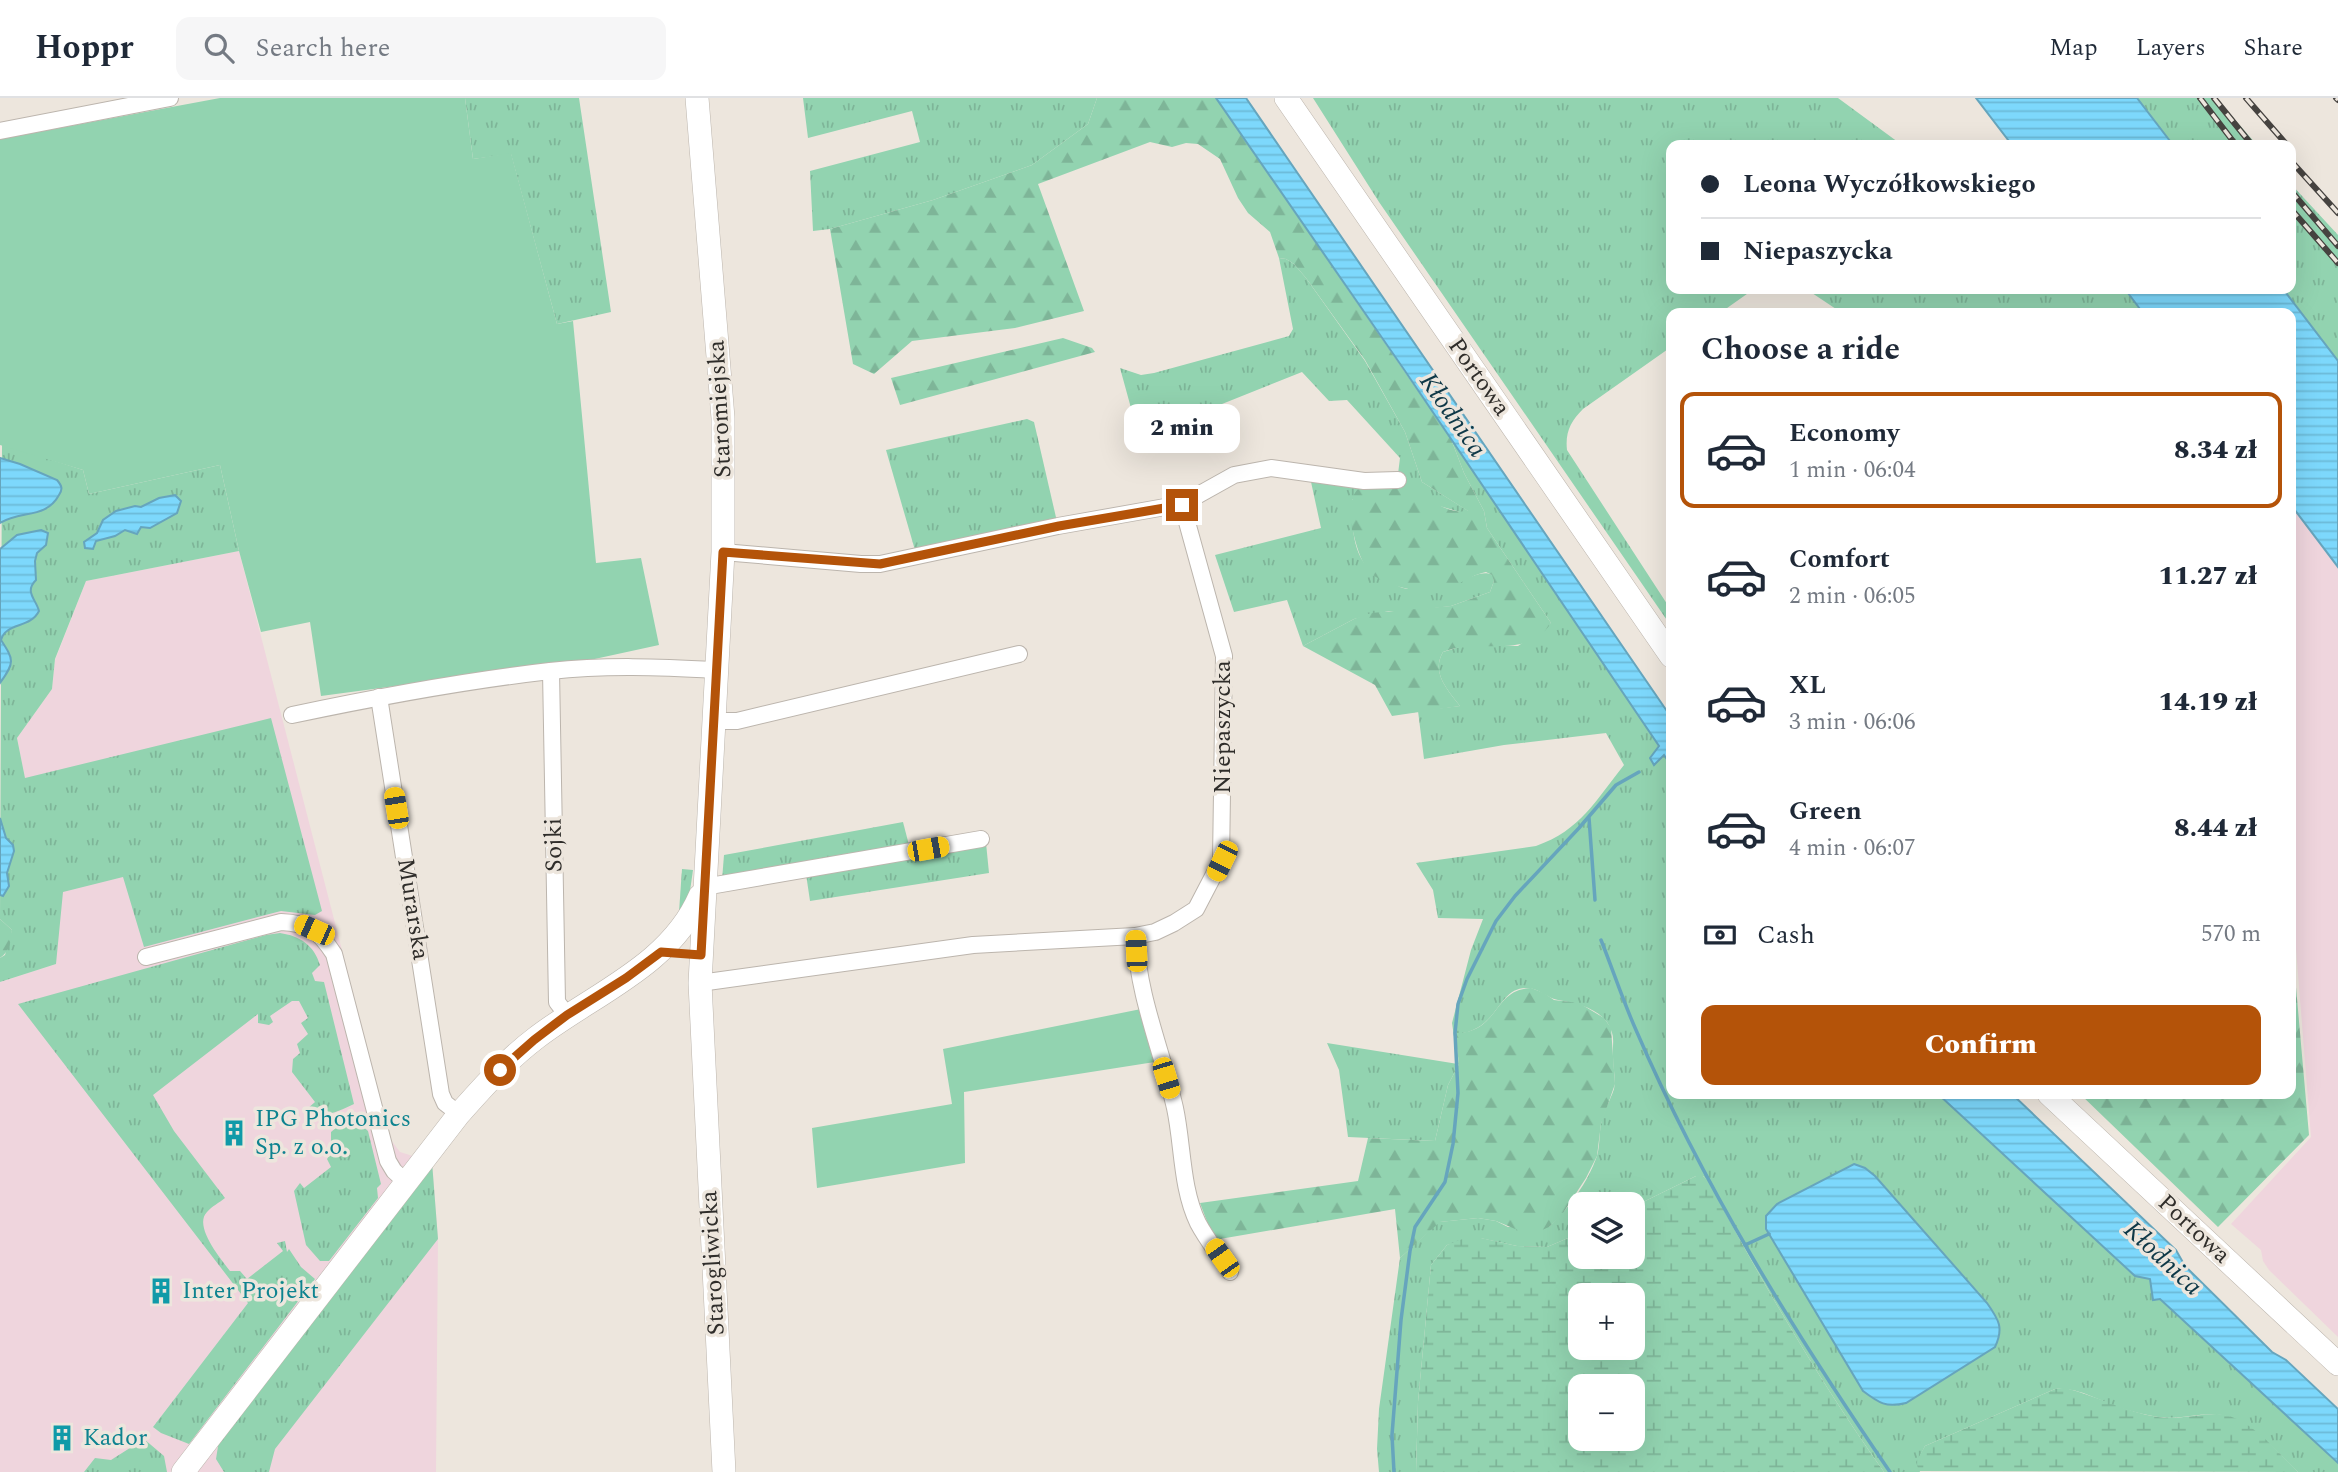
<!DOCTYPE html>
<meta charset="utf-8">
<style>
:root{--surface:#fff;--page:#f6f6f7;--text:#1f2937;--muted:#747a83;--line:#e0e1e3;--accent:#b45309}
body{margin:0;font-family:Spectral,serif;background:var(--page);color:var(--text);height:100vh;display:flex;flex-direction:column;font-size:26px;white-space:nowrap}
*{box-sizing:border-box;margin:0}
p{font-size:23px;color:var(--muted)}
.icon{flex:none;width:38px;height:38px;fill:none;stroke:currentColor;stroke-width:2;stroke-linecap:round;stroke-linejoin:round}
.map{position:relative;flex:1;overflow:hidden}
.drawer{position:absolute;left:1666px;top:210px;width:630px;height:791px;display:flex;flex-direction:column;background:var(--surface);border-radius:14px;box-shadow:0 7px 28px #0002}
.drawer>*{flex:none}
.hud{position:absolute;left:1666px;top:42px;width:630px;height:154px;border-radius:14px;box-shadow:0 7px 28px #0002;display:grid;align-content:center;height:154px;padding:0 35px;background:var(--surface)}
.tools{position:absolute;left:1568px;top:1094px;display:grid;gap:14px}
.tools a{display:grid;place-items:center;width:77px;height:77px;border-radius:14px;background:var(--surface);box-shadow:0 7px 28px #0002;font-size:35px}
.end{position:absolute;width:32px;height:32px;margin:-16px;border:9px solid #b45309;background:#fff;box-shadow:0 0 0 4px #fff}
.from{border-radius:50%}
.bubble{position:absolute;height:49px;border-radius:14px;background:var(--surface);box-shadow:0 7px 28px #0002;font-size:23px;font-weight:800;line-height:49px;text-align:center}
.car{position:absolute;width:21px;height:42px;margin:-21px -10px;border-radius:9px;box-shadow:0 0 5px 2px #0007;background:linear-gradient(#f5c518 24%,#345 0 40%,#f5c518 0 76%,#345 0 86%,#f5c518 0)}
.hud b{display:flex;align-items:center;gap:24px;height:66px;font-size:26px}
.hud b+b{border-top:2px solid var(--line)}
.hud i{width:18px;height:18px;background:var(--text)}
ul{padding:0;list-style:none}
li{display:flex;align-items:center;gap:21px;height:116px;margin:0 14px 10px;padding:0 21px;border:4px solid transparent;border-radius:14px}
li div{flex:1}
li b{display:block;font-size:26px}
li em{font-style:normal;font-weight:800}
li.selected{border-color:var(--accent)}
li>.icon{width:63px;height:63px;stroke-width:1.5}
h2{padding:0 35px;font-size:32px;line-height:84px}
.pay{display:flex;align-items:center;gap:18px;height:77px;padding:0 35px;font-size:26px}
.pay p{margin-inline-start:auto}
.action{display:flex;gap:14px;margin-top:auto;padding:14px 35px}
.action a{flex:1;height:80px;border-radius:14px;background:var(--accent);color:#fff;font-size:28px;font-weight:800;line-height:80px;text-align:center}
header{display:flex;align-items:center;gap:42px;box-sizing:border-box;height:98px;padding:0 35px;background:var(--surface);border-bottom:2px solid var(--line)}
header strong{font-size:33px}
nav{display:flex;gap:38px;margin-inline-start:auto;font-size:24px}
.search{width:490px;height:63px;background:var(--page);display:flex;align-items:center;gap:18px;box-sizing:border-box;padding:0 24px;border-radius:14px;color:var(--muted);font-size:26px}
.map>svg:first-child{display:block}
</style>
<header>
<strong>Hoppr</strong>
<div class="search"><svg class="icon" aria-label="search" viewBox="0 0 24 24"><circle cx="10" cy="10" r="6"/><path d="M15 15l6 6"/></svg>Search here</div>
<nav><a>Map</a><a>Layers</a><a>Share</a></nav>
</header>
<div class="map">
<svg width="2338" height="1374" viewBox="0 0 2338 1374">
<defs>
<pattern id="grass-tufts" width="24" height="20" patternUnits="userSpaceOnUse" patternTransform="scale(1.75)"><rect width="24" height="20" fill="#92d3b0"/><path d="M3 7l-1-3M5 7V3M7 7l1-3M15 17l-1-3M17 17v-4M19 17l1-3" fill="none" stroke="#7eb598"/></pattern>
<pattern id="forest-firs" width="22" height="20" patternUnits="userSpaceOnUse" patternTransform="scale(1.75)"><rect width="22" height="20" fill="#92d3b0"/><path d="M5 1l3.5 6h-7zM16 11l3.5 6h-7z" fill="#7eb598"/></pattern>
<pattern id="wetland-marsh" width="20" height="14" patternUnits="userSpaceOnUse" patternTransform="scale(1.75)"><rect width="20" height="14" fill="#92d3b0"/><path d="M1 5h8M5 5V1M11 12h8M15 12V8" fill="none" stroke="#7eb598"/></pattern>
<pattern id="water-rules" width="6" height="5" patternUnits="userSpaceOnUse" patternTransform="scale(1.75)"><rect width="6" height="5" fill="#7dd8fc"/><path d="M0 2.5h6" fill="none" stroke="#6cbad8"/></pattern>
</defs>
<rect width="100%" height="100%" fill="#ede6dd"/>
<g fill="#efd5dd">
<path d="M 2291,407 L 2338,469 L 2338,1239 L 2269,1172 L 2263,1163 L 2261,1152 L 2231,1126 L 2311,1039 L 2291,788 Z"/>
<path d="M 239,453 L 391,1042 L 400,1054 L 432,1064 L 438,1141 L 436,1374 L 0,1374 L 0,884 L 56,866 L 54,674 L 25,681 L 17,640 L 52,591 L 55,562 L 86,483 Z"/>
</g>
<g fill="url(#grass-tufts)">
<path d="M 465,0 L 579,0 L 611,214 L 557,226 L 511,56 L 473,61 Z"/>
<path d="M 803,0 L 1097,0 L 1088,26 L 1032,67 L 933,102 L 830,131 L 813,133 L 810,73 L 920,44 L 912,13 L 808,40 Z"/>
<path d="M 1313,0 L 1838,0 L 1902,47 L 1671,47 L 1671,191 L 1754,191 L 1720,215 L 1671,215 L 1671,249 L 1583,311 C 1571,323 1565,334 1567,352 L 1671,512 L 1671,528 L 1379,104 Z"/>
<path d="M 2137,0 L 2216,0 L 2257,47 L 2173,47 Z"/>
<path d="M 2291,86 L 2338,137 L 2338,263 L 2283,191 L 2291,191 Z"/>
<path d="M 1279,160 L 1286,161 L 1294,166 L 1306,180 L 1365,263 L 1405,334 L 1422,384 L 1470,414 L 1460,414 L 1436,407 L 1425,401 L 1352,401 C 1352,439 1353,471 1393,486 C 1397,487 1403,491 1408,491 C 1425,492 1445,484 1462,481 C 1473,480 1481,472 1493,477 L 1494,483 L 1490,494 L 1451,508 L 1410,513 L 1389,513 L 1354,521 L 1303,548 L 1287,502 L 1234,514 L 1215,457 L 1321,430 L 1308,370 L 1364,377 L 1398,376 L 1400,360 L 1347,302 L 1329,303 L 1302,274 L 1217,308 L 1219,327 L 1142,350 L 1120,270 L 1141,277 L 1154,275 L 1289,238 L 1293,231 Z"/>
<path d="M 1806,191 L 2125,191 L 2143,215 L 1842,215 Z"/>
<path d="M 1027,321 L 1034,324 L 1058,428 L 917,459 L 886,352 Z"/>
<path d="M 1451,341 L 1659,648 L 1650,660 L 1653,666 L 1664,657 L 1671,667 L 1671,996 L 1938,996 L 2135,1178 L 2150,1181 L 2153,1202 L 2160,1201 L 2338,1365 L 2338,1374 L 2298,1374 C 2278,1355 2258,1331 2232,1320 C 2210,1310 2182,1323 2158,1319 C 2146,1317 2133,1314 2121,1310 C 2099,1303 2079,1289 2055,1291 L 1925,1348 L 1917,1364 L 1920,1374 L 1884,1374 C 1818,1281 1761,1183 1708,1082 L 1703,1078 L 1696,1078 L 1633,1109 L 1633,1106 L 1580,1106 L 1580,1135 L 1547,1149 L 1517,1148 L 1480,1140 L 1447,1147 L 1431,1167 L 1418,1304 L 1416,1374 L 1379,1374 L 1377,1351 L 1379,1311 L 1400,1160 L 1439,1124 L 1478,1120 L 1496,1123 L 1508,1129 L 1549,1129 C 1569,1110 1588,1084 1597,1058 C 1600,1048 1599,1037 1601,1026 C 1603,1014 1610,1003 1614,991 C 1616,981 1613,969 1613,959 C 1612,950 1615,941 1611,932 C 1604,911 1576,905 1558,902 C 1547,900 1540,891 1528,890 C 1496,888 1500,934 1455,936 L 1459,966 L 1448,987 L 1435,1043 L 1348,1039 L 1339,972 L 1327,945 L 1458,966 L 1452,925 L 1471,852 L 1483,821 L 1438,820 L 1433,792 L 1416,765 L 1536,748 C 1581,732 1595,703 1624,667 L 1606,635 L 1504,647 L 1424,661 L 1418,613 L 1460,608 C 1447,591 1431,575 1443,554 L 1466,547 L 1518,548 L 1551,525 L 1487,430 L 1484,413 L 1464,375 Z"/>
<path d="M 2,346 L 83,372 L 89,396 L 220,367 L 239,453 L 86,483 L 55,561 L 52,591 L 17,640 L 25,680 L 271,620 L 322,813 L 315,817 L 281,813 L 144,849 L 123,779 L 63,794 L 56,866 L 0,884 L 0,860 L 5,857 L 12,832 L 0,821 Z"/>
<path d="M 903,724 L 910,751 L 722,782 L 724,757 Z"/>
<path d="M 986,745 L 989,775 L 810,803 L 806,776 Z"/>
<path d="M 682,771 L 693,772 L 690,793 L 679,814 Z"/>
<path d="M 280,835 C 300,838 314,847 320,867 L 312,875 L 315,883 L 324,884 L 354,1006 C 339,1013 323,1022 307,1011 L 315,1004 L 292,974 L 293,961 L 300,955 L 297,946 L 308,936 L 301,925 L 308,920 L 299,903 L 292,903 L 270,918 L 273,924 L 269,927 L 258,925 L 258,916 L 153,997 L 174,1033 L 225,1100 C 219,1105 212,1108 207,1114 C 193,1128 221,1161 230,1173 L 240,1173 L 247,1181 L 283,1153 L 277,1145 L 285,1143 L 287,1154 L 289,1151 L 301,1169 L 315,1181 L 189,1346 L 161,1335 L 153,1329 L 248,1205 L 18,906 L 266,837 Z"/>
<path d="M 353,1026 L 360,1026 L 368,1033 L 381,1086 L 377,1090 L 378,1100 L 329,1163 L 320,1163 L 306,1147 L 294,1093 L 300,1085 L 304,1090 L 331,1069 L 327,1061 L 331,1055 L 331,1034 L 338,1028 Z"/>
<path d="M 432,1064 L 438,1141 L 275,1351 L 269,1374 L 224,1374 L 216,1361 L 219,1342 Z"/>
<path d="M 144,1341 L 164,1358 L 167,1374 L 84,1374 L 95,1360 L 111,1362 Z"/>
</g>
<g fill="url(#forest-firs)">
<path d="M 1097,0 L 1216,0 L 1451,341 L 1464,375 L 1484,413 L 1487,430 L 1551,525 C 1527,563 1479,539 1443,554 C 1431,575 1447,591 1460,608 L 1392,618 L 1375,587 L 1303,548 L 1354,521 L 1371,515 L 1451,508 L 1490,494 L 1494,483 L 1492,477 L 1486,474 C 1475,476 1467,482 1457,486 C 1442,492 1420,494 1404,490 C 1391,487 1376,482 1367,471 C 1356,456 1339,395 1363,389 C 1373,386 1391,385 1400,387 C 1424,394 1442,417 1468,413 L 1422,384 L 1405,334 L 1365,262 L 1306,180 L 1294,166 L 1286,161 L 1279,160 L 1270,134 L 1248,115 L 1238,100 L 1220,61 L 1198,46 L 1186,45 L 1172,49 L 1150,44 L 1038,86 L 1084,213 L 1015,230 L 912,243 L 874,276 L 853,266 L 830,131 L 933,102 L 1032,67 L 1088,26 Z"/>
<path d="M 1063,240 L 1092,250 L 1095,254 L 900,307 L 891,280 Z"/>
<path d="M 0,821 L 12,832 C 11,843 10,853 0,860 Z"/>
<path d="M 2291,832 L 2309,1037 L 2218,1129 L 2080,996 L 2291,996 Z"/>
<path d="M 1531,890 L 1544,895 L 1554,902 L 1579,905 L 1604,920 L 1611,930 L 1615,986 L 1601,1026 L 1597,1058 L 1586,1080 L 1561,1118 L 1549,1129 L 1535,1135 L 1520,1133 L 1496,1123 L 1478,1120 L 1440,1124 L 1400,1160 L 1395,1111 L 1214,1142 L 1200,1105 L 1358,1083 L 1368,1040 L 1435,1043 L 1448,987 L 1459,966 L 1455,935 C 1500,935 1492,891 1531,890 Z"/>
</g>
<g fill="url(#wetland-marsh)" fill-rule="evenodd">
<path d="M 1696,1078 L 1703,1078 L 1708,1082 C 1761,1183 1818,1281 1884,1374 L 1416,1374 L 1418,1304 L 1431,1167 L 1447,1147 L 1465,1140 L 1481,1140 L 1517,1148 L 1547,1149 L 1580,1135 L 1580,1158 L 1633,1158 L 1633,1109 ZM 1580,1197 L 1633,1197 L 1633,1250 L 1580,1250 ZM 1580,1288 L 1633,1288 L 1633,1340 L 1580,1340 Z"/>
<path d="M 2065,1290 C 2097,1298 2125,1314 2158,1319 C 2178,1322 2197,1316 2217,1316 C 2249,1317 2277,1354 2298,1374 L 1919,1373 L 1916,1364 L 1925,1348 L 2055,1291 Z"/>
</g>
<g fill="#92d3b0">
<path d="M 220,0 L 465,0 L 473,61 L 511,55 L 557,226 L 573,223 L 596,465 L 641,460 L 659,547 L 590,562 L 321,598 L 310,524 L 261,534 L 239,453 L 220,367 L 89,396 L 83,372 L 0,347 L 0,41 Z"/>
<path d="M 1146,910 L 1161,963 L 964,994 L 965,1065 L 817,1090 L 812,1030 L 952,1006 L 943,951 Z"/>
</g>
<g fill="url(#water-rules)" stroke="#66a5bd" stroke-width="2">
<path d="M 1216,0 L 1246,0 L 1671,619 L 1671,667 L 1664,657 L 1654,667 L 1650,660 L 1659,648 L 1405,273 Z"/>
<path d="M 1976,0 L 2137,0 L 2173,47 L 2012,47 Z"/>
<path d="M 2125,191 L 2283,191 L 2338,263 L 2338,469 L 2291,407 L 2291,215 L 2143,215 Z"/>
<path d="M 0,360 L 20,366 L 57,382 C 62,388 63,391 59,397 C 46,421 21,412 0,425 Z"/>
<path d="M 175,397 L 181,403 L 177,415 L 150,430 L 141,429 L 137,436 L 125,432 L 115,438 L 96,443 L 93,451 L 85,450 L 84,444 L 97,435 L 103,422 L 116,413 L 135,408 L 141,409 L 159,400 Z"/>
<path d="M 41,432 L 48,435 L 46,447 L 37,455 L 35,463 L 36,482 C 24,494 36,501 39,513 C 30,531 6,524 1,542 C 14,562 15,564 0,585 L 0,451 L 17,437 Z"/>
<path d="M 0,720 L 6,740 L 13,747 L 14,753 L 7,775 L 9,788 L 3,798 L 0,797 Z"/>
<path d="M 1938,996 L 2012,996 L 2176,1152 L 2185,1168 L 2272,1254 L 2286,1262 L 2338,1311 L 2338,1365 L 2160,1201 L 2153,1202 L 2150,1181 L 2135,1178 Z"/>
<path d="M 1854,1066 L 1865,1070 L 1875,1078 L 1987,1205 C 1999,1222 2004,1230 1995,1249 L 1906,1305 C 1886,1310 1879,1305 1863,1293 L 1766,1131 L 1766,1118 L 1777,1106 Z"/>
</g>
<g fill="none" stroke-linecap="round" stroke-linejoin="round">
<g stroke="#66a5bd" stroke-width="3.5">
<path d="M 1589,720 L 1595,802"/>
<path d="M 1601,842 C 1613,872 1623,903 1636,932 C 1703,1088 1794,1234 1890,1374"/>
<path d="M 2291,863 L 2293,862"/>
<path d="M 1745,1147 L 1769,1136"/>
<path d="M 1394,1374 L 1392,1337 L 1401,1222 L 1410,1153 L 1415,1129 L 1445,1084 L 1453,1046 L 1458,995 L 1455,935 L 1458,906 L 1467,881 L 1496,823 L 1515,798 L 1579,730 L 1616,687 L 1639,674"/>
</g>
<g stroke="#bcb5ad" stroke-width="18">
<g id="street">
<path d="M 0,33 L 170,0"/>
<path d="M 723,454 L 861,466 L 880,466 L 1058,428 L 1182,406 L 1234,377 L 1271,370 L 1364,383 L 1398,382"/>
<path d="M 551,573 L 557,904 L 567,917"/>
<path d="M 379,599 L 441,996 L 445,1005 L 459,1016"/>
<path d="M 292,617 C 377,599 463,583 550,573 C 605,567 660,569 715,572"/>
<path d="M 713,623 L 737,623 L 1019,556"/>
<path d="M 704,789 L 981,741"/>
<path d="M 1135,838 C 1139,902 1161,949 1175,1010 C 1183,1047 1181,1090 1198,1125 C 1207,1142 1220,1158 1230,1174"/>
<path d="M 146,859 L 281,824 C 309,825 319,833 334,856 L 388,1063 L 394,1073 L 407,1085"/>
<path d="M 700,885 L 973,847 L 1135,838 L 1155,834 L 1174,825 L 1196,811 L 1221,763 L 1224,558 L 1182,406"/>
</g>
</g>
<g stroke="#bcb5ad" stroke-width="24">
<g id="secondary">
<path d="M 697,0 L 723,320 L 723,454 L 700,885 L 724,1374"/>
<path d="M 1286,0 L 1671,558"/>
<path d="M 2049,996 L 2338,1266"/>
<path d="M 183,1374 L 459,1016 C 483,989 507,962 536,940 C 593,896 670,868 700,798"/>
</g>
</g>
<use href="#street" stroke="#fff" stroke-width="16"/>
<use href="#secondary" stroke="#fff" stroke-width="23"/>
<g stroke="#464340" stroke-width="6">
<g id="rail">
<path d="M 2200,0 L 2236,47"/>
<path d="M 2214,0 L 2252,47"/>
<path d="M 2246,0 L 2287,47"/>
<path d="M 2336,0 L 2338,2"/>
<path d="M 2291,63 L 2338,115"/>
<path d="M 2291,93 L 2338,148"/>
<path d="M 2291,111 L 2338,165"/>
</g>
</g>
<use href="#rail" stroke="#ede6dd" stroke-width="3.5" stroke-dasharray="10" stroke-linecap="butt"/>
</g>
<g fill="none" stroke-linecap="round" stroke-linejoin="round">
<path stroke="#b45309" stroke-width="9" d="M 500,972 L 534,942 L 567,917 L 626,880 L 661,854 L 701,857 L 723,454 L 880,466 L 1059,428 L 1182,407"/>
</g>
<defs>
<g id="building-bare" transform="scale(2.1)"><path d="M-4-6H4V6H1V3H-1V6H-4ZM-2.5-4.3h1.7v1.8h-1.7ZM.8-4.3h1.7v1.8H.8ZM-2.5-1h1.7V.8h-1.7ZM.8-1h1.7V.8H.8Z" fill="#0f9aa8" stroke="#ede6dd" stroke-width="2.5" paint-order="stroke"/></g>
</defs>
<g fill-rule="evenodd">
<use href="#building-bare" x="234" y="1035"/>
<use href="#building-bare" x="161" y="1193"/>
<use href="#building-bare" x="62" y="1340"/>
</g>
<g text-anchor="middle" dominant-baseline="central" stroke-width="7" stroke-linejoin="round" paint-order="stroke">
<g font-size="24" fill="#2f2d2a" stroke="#ede6dd">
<text transform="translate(1479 279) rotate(55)">Portowa</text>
<text transform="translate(720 311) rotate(-93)">Staromiejska</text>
<text transform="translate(1223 629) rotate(-90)">Niepaszycka</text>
<text transform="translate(554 747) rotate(-91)">Sojki</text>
<text transform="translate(413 811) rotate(81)">Murarska</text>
<text transform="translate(2194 1131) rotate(43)">Portowa</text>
<text transform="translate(713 1165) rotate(-93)">Starogliwicka</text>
</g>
<g font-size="24" fill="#0d838f" stroke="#ede6dd" text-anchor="start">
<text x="255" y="1021">IPG Photonics<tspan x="255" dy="28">Sp. z o.o.</tspan></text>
<text x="182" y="1193">Inter Projekt</text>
<text x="83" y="1340">Kador</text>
</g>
<g font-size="26" font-style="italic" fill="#0e3847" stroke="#ede6dd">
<text transform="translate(1453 317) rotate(55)">Kłodnica</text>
<text transform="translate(2163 1160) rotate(43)">Kłodnica</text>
</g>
</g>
</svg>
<div class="tools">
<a><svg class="icon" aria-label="layers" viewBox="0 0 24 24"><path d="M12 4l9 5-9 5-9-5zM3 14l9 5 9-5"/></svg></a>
<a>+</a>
<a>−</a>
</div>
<i class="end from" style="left:500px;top:972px"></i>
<i class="end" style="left:1182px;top:407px"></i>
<div class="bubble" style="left:1124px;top:306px;width:116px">2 min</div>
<i class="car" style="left:396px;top:710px;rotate:351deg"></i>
<i class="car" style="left:928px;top:751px;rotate:80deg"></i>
<i class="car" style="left:1222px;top:763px;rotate:206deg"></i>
<i class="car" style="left:314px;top:832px;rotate:294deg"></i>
<i class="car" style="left:1136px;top:853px;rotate:357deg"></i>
<i class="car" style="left:1166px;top:980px;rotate:163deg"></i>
<i class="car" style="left:1222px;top:1160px;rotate:325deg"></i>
<div class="hud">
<b><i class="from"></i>Leona Wyczółkowskiego</b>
<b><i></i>Niepaszycka</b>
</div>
<section class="drawer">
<h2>Choose a ride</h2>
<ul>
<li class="selected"><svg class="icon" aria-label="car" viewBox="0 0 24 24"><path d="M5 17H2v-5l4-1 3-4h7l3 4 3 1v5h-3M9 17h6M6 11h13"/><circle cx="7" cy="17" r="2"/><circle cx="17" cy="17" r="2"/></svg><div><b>Economy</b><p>1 min · 06:04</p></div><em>8.34 zł</em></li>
<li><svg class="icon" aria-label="car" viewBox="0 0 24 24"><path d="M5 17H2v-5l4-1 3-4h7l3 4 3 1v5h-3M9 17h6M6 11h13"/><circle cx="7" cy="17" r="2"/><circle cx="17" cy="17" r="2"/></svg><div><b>Comfort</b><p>2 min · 06:05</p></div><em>11.27 zł</em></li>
<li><svg class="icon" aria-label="car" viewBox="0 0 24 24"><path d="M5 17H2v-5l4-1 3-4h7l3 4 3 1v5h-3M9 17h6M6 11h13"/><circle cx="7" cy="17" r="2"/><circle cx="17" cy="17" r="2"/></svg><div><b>XL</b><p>3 min · 06:06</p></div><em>14.19 zł</em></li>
<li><svg class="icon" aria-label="car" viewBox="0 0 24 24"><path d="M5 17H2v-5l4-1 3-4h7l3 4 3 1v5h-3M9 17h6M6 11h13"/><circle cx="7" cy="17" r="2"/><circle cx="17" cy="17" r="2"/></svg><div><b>Green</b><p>4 min · 06:07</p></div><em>8.44 zł</em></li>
</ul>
<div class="pay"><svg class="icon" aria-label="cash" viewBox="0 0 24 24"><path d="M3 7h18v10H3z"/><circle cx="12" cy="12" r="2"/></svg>Cash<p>570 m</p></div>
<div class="action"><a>Confirm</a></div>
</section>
</div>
